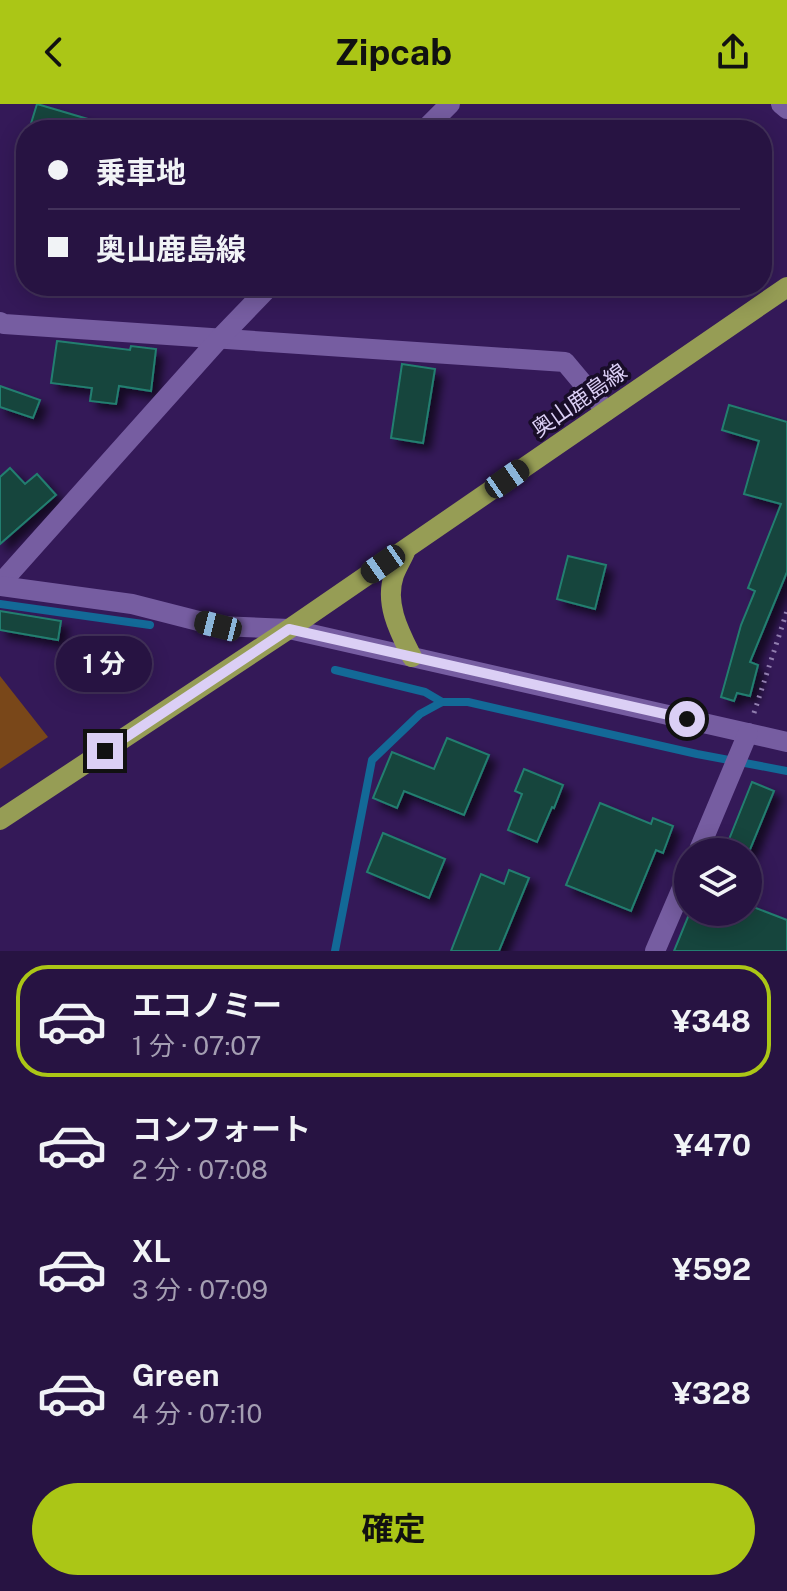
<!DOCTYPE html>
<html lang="ja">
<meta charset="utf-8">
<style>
:root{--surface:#271342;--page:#2f1c49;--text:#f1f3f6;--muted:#a49eb2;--line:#43325b;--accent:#abc616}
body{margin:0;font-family:"Public Sans","Noto Sans JP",sans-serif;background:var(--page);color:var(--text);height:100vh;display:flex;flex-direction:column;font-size:30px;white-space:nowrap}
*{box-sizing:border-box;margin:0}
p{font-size:26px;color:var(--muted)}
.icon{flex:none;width:44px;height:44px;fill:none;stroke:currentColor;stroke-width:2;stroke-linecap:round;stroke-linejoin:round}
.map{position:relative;height:847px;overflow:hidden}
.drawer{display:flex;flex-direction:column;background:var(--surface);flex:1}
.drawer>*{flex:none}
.banner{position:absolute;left:16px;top:16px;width:756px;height:176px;border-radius:32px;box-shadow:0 4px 20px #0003,0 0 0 2px var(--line);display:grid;align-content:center;height:176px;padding:0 32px;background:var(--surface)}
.buttons{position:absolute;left:674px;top:734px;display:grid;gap:16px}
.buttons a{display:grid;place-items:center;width:88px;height:88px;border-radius:50%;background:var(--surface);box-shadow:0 4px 20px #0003,0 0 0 2px var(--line);font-size:40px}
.end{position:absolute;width:36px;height:36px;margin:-18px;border:10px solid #dbcff5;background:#111;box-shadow:0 0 0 4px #111}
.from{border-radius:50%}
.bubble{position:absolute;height:56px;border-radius:28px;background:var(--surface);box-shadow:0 4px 20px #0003,0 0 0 2px var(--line);font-size:26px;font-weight:700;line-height:56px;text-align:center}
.car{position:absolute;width:24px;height:48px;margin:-24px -12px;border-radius:10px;box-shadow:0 0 6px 2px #0007;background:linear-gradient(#222 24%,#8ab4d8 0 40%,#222 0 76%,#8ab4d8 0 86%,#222 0)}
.banner b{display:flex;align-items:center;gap:28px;height:76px;font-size:30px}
.banner b+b{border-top:2px solid var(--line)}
.banner i{width:20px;height:20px;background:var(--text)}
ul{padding:14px 0 0;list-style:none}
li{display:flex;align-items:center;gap:24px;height:112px;margin:0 16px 12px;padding:0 16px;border:4px solid transparent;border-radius:32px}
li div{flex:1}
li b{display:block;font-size:30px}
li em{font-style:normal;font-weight:700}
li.current{border-color:var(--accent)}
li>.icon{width:72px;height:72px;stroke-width:1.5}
.primary-button{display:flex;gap:16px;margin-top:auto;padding:16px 32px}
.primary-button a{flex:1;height:92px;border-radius:48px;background:var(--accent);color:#111;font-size:32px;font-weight:700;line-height:92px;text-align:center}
header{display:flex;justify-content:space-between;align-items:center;height:104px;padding:0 32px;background:var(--accent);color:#111;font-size:36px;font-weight:700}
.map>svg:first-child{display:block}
</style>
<header><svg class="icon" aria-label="back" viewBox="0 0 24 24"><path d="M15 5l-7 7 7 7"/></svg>Zipcab<svg class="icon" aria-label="share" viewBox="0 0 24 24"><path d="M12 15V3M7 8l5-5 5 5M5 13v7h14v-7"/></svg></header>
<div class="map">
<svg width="787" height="847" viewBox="0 0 787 847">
<defs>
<filter id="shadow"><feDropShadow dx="7" dy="7" stdDeviation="4" flood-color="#0009"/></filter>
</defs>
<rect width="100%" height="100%" fill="#341958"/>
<path fill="#794719" d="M 0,572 L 48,633 L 0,665 Z"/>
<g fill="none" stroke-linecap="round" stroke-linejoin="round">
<g stroke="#136997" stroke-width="8">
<path d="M 0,500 L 150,521"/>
<path d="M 335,566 L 425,588 L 442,598"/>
<path d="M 335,847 L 372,656 L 420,610 L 442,598 L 468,598 L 697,650 L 787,667"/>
</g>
</g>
<g fill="#14443c" stroke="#247e6f" stroke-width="2" filter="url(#shadow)">
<path d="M 37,0 L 108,21 L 107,26 L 29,26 Z"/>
<path d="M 57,237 L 130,246 L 131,242 L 156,245 L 151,287 L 119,282 L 116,300 L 90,297 L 92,284 L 51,279 Z"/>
<path d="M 402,260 L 435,265 L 423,339 L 391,334 Z"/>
<path d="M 0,282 L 40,296 L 33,314 L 0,303 Z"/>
<path d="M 729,301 L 787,318 L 787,468 L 750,558 L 758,561 L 750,592 L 737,589 L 734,597 L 721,593 L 741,521 L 755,487 L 748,484 L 781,400 L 744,390 L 759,337 L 722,326 Z"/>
<path d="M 10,364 L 25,380 L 37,370 L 56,391 L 0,440 L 0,373 Z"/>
<path d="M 568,452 L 606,461 L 595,505 L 557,495 Z"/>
<path d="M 0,507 L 61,517 L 58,536 L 0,526 Z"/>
<path d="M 447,634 L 489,651 L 464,711 L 404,687 L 397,704 L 373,694 L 392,648 L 434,665 Z"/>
<path d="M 524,665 L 563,681 L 554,704 L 552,703 L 537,738 L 508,726 L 522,690 L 515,687 Z"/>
<path d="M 752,678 L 774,687 L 749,748 L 724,748 Z"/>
<path d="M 600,699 L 651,720 L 653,714 L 673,722 L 663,749 L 656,746 L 631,807 L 566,781 Z"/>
<path d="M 383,729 L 445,755 L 429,794 L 367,768 Z"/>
<path d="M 509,766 L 529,774 L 499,847 L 451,847 L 481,770 L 504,780 Z"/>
<path d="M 748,801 L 787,816 L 787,847 L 674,847 L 690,808 L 748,808 Z"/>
</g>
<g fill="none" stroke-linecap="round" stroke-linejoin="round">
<path stroke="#907dae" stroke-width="5" stroke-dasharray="2 6" stroke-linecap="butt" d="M 754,609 L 787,507"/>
<g stroke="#765da1" stroke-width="20">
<path d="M 781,0 L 787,5"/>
<path d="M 424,26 L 450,0"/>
<path d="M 0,218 L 4,220 L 565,258 L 606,307"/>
<path d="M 0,480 L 220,234 L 270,182"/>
<path d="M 0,482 L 132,500 L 218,522 L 289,525 L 787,638"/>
<path d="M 698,748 L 748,629"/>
<path d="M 655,847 L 688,770"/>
</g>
<g stroke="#969d55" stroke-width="20">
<path d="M 405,448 C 402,455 397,463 394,471 C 384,500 400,529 412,553"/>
<path d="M 0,716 L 289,525 L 787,183"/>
</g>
</g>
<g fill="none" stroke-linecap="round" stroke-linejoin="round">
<path stroke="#dbcff5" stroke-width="10" d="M 105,647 L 289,525 L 687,615"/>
</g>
<g text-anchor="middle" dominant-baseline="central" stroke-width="7" stroke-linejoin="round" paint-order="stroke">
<g font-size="22" fill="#dbcff5" stroke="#180d28">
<text transform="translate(579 296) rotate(-35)">奥山鹿島線</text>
</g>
</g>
</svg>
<div class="buttons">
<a><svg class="icon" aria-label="layers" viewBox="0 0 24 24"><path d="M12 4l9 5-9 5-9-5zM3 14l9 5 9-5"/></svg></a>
</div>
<i class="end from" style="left:687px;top:615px"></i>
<i class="end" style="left:105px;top:647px"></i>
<div class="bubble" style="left:56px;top:532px;width:96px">1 分</div>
<i class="car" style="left:507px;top:375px;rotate:55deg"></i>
<i class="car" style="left:383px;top:460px;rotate:235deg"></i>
<i class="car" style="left:218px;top:522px;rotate:284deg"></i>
<div class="banner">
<b><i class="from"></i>乗車地</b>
<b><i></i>奥山鹿島線</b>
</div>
</div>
<section class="drawer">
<ul>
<li class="current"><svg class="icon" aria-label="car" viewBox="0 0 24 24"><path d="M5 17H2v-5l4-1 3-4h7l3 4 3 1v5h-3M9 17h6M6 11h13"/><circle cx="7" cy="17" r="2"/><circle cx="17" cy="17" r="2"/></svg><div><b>エコノミー</b><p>1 分 · 07:07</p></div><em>¥348</em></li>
<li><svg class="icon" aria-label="car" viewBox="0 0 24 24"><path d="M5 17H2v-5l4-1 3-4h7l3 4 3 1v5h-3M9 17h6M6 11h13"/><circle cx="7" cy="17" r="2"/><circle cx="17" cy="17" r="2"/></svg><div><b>コンフォート</b><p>2 分 · 07:08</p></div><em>¥470</em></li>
<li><svg class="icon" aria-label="car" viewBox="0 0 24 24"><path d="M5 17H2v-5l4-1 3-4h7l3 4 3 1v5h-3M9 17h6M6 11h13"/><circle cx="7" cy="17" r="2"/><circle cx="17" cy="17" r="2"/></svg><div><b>XL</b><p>3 分 · 07:09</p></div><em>¥592</em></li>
<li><svg class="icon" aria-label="car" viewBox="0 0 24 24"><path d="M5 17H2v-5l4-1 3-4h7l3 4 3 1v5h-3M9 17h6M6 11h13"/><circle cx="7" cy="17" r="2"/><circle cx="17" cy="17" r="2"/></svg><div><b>Green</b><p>4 分 · 07:10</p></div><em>¥328</em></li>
</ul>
<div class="primary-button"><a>確定</a></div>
</section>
